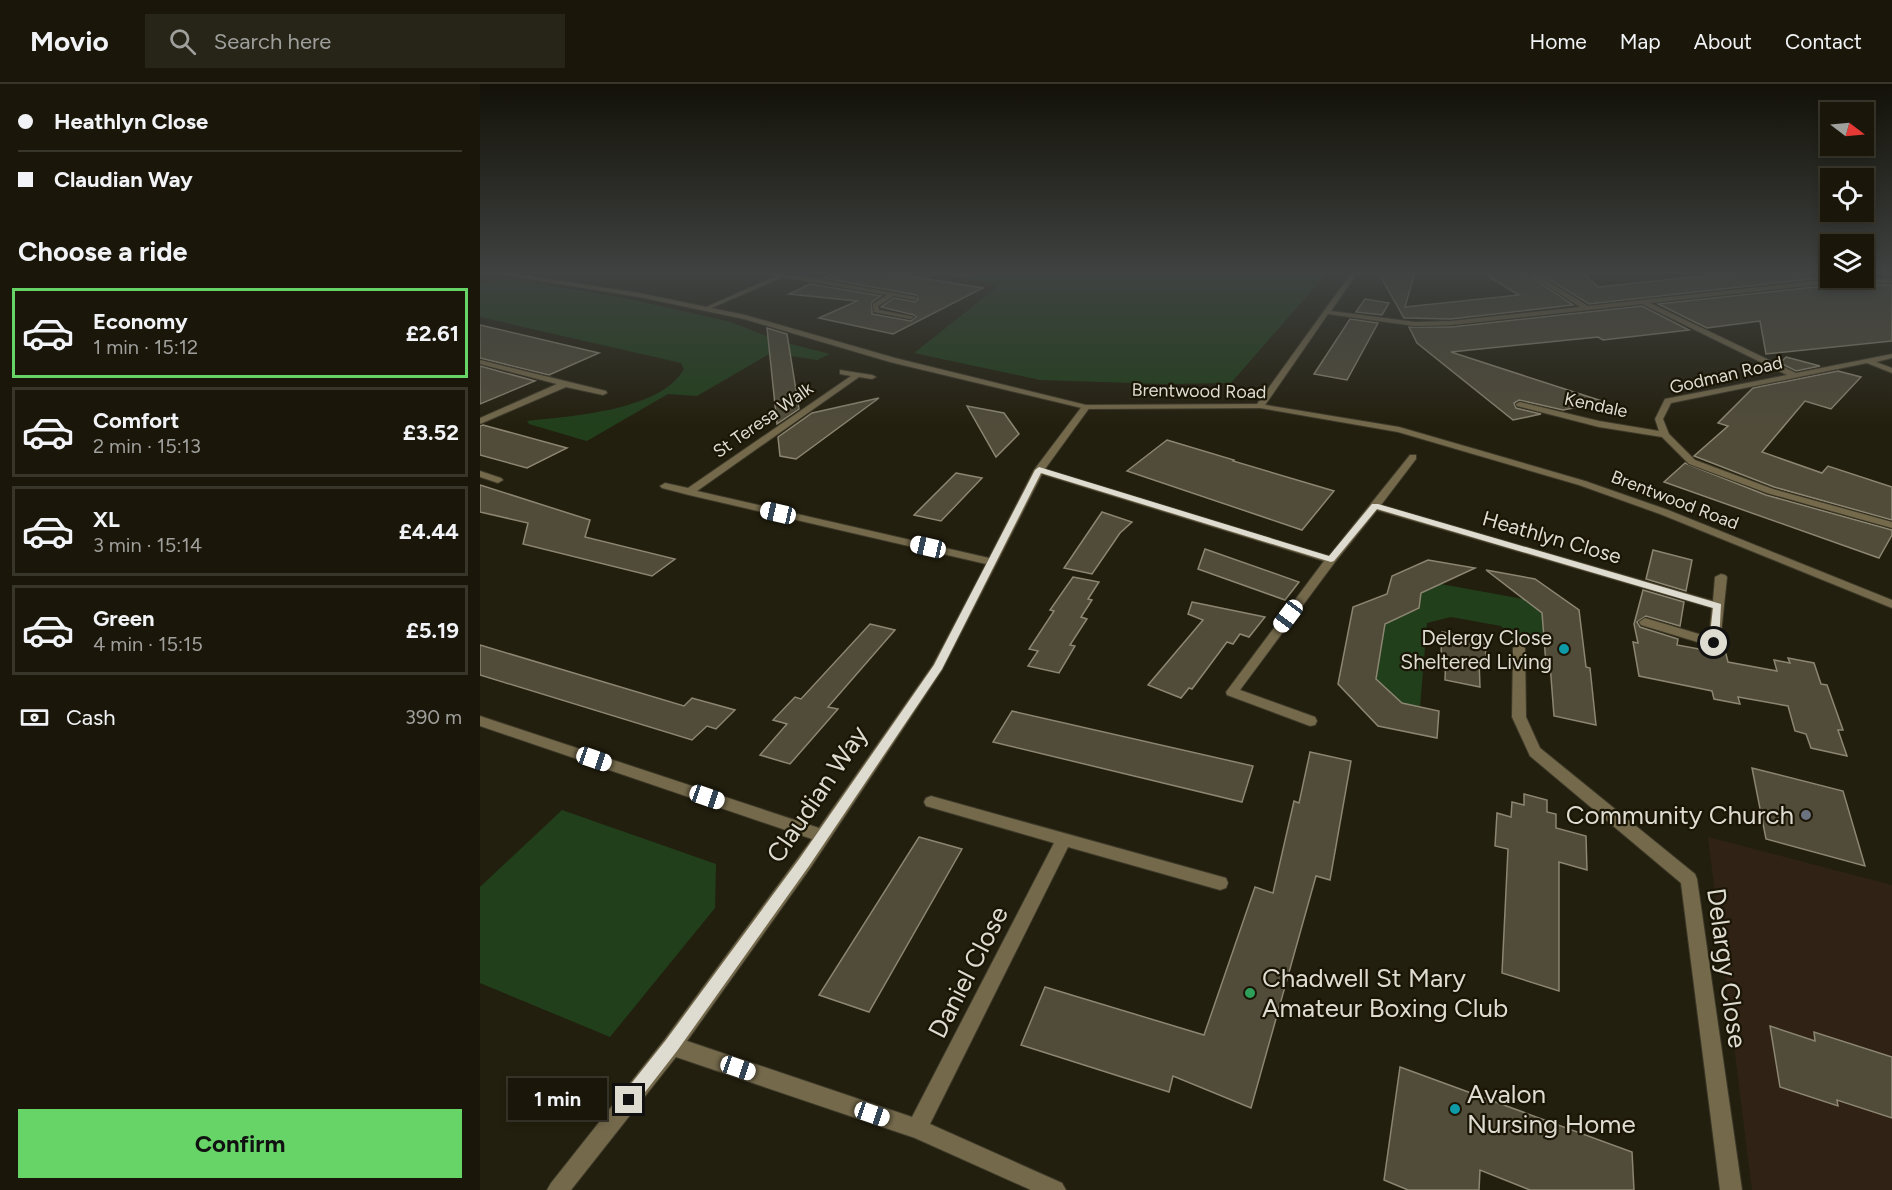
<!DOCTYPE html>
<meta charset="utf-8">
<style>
:root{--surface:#1a170a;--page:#272418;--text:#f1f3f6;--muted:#9f9f9c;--line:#38362b;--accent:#66d466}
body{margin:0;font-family:Figtree,sans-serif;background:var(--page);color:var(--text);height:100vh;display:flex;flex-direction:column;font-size:22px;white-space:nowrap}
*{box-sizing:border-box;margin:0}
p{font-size:20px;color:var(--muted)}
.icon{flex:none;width:33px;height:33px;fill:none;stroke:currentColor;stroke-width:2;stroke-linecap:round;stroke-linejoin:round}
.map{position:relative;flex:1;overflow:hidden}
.drawer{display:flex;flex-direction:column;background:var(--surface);width:480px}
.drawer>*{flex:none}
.hud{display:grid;align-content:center;height:132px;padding:0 18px;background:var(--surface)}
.needle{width:39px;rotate:106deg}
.tools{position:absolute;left:1340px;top:18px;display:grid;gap:12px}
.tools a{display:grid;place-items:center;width:54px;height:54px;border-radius:0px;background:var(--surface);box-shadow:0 3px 9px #0003,0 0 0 2px var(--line);font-size:30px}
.end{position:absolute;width:27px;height:27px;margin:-14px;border:8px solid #dedbd1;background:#111;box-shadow:0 0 0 3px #111}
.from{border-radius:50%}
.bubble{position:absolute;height:42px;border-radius:0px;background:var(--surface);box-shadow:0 3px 9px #0003,0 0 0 2px var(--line);font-size:20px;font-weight:700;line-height:42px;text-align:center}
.car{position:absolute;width:18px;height:36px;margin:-18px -9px;border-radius:8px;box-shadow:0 0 4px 2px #0007;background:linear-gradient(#fff 24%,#345 0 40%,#fff 0 76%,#345 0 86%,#fff 0)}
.hud b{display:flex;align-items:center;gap:21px;height:57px;font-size:22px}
.hud b+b{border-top:2px solid var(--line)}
.hud i{width:15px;height:15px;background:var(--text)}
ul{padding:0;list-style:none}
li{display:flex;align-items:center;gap:18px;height:90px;margin:0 12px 9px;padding:0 6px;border:3px solid var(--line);border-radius:0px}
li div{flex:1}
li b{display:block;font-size:22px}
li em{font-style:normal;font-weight:700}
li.active{border-color:var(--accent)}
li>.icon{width:54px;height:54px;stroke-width:1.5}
h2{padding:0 18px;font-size:27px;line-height:72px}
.pay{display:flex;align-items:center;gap:15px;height:66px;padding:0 18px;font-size:22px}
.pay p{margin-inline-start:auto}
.action{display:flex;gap:12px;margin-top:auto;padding:12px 18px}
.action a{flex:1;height:69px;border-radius:0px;background:var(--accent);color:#111;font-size:24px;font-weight:700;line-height:69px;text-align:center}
header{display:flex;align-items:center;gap:36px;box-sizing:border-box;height:84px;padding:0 30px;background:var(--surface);border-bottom:2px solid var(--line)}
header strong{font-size:28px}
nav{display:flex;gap:33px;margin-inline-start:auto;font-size:21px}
.search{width:420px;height:54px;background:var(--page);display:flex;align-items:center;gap:15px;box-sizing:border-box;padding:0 21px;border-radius:0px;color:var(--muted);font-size:22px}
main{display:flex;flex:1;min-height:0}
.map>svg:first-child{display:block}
</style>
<header>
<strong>Movio</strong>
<div class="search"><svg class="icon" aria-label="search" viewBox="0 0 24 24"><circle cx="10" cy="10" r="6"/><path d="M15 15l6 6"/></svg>Search here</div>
<nav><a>Home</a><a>Map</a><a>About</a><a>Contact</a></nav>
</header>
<main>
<section class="drawer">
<div class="hud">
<b><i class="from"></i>Heathlyn Close</b>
<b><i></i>Claudian Way</b>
</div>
<h2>Choose a ride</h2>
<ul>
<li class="active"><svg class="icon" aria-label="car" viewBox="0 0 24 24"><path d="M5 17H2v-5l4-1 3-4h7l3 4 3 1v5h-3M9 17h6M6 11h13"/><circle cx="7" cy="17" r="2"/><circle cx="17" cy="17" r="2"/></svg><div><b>Economy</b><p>1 min · 15:12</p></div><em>£2.61</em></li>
<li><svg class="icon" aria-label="car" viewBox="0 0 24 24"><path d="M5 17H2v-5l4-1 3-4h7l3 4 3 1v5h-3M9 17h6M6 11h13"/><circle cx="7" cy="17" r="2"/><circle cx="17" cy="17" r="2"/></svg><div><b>Comfort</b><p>2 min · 15:13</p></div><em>£3.52</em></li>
<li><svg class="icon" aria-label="car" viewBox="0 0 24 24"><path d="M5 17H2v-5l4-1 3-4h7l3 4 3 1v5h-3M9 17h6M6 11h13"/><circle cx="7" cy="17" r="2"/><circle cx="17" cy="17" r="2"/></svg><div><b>XL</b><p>3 min · 15:14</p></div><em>£4.44</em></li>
<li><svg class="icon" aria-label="car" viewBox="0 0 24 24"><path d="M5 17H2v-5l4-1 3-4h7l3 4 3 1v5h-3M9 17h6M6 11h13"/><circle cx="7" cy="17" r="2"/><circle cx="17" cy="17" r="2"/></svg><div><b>Green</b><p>4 min · 15:15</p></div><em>£5.19</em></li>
</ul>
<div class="pay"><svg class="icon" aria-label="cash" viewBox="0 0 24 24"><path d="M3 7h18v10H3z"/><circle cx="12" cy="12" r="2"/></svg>Cash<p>390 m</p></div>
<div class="action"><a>Confirm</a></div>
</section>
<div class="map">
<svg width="1412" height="1106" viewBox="0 0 1412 1106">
<rect width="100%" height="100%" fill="#231f0e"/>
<path fill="#302316" d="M 1228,753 L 1412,801 L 1412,1106 L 1272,1106 Z"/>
<g fill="#213f1b">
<path d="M 439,188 L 848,188 L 751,299 L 686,300 L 560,296 L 434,269 L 521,200 Z"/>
<path d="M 17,195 L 39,196 L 149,215 L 251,238 L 299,257 L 350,270 L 337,276 L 291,269 L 217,312 L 188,310 L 107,357 L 103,356 L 49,340 L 47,337 C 90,332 181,327 204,285 L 201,279 L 0,233 L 0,201 Z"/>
<path d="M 961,500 L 1043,515 L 1062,529 L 1064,560 L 1033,555 L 1021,542 L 971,533 L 947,539 L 940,623 L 922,619 L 896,595 L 905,540 L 939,525 L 941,509 Z"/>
<path d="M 82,726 L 236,780 L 235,824 L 130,953 L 0,899 L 0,803 Z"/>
</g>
<g fill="#514c3a" stroke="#8b8571" stroke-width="1.5">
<path d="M 357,188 L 403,188 L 503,204 L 413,250 L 339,234 L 377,217 L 309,210 L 330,200 L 401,212 L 392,218 L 392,230 L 431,237 L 436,233 L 434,231 L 401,223 L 414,214 L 435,218 L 438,215 L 436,211 L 343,194 Z"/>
<path d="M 898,188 L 935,188 L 925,223 L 1039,211 L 1001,188 L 1044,188 L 1093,221 L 971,235 L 924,234 Z"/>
<path d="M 1057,188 L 1101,188 L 1118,203 L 1261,188 L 1350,188 L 1350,193 L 1109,220 Z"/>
<path d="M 1352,201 L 1412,201 L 1412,257 L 1286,270 L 1280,237 L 1227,244 L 1178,220 Z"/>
<path d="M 885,215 L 909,219 L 902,231 L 876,228 Z"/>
<path d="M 1162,222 L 1209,246 L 1123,256 L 1118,253 L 971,268 L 1125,318 L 1083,326 L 1039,316 L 1034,319 L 1036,324 L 1061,330 L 1033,336 L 937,259 L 929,243 L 971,243 Z"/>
<path d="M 870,235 L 898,239 L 867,296 L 834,290 Z"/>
<path d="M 0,241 L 119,269 L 69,291 L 0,274 Z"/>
<path d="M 287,244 L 307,250 L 319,325 L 297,340 Z"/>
<path d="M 1306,273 L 1340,282 L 1316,287 L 1300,279 Z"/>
<path d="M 0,282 L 55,297 L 0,320 Z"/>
<path d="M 1358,287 L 1381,293 L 1351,325 L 1325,317 L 1282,368 L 1342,389 L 1348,382 L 1412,403 L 1412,436 L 1294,403 L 1214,372 L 1248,342 L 1238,339 L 1273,304 Z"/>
<path d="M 399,314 L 316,375 L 300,372 L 298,353 L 332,329 Z"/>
<path d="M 487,322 L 524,329 L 539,350 L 516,373 Z"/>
<path d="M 3,341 L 87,364 L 47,384 L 0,371 L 0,342 Z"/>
<path d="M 687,356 L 754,376 L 753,377 L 854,407 L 822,446 L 647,387 Z"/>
<path d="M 1205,379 L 1286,411 L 1412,446 L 1412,451 L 1399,474 L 1184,398 Z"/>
<path d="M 476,389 L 502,394 L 461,437 L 434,431 Z"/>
<path d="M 0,401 L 110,436 L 105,453 L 195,475 L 172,492 L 43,460 L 48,439 L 0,428 Z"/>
<path d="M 622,428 L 652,438 L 640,449 L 612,490 L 584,484 Z"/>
<path d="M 725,465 L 819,498 L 805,516 L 718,485 Z"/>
<path d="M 1173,466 L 1212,476 L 1206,507 L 1166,495 Z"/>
<path d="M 948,476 L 995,484 L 941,509 L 939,524 L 905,540 L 896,595 L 922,619 L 959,627 L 957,654 L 898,642 L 858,600 L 873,523 L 907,510 L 912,492 Z"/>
<path d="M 1006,486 L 1055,495 L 1099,526 L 1106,583 L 1110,584 L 1116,641 L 1074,632 L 1070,580 L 1066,580 L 1062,529 Z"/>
<path d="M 593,493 L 619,498 L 608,515 L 612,516 L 601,533 L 607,535 L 590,561 L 595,562 L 579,589 L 548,582 L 558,567 L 549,565 L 574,527 L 570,526 Z"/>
<path d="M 1163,506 L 1204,518 L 1200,542 L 1166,532 L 1157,538 L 1160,543 L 1198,555 L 1197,561 L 1246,570 L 1248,578 L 1297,587 L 1294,576 L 1310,579 L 1308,574 L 1334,579 L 1341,600 L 1347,601 L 1363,646 L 1358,646 L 1367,672 L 1331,664 L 1326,650 L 1315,647 L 1308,622 L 1258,613 L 1260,620 L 1234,615 L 1232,607 L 1159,592 L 1153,558 L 1158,559 L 1154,540 Z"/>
<path d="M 712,518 L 785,533 L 769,553 L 760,550 L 753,560 L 747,558 L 712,605 L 709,604 L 701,614 L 668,601 L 723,536 L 708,530 Z"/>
<path d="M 390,540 L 415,546 L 348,623 L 358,625 L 310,680 L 280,671 L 307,640 L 293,636 L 315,613 L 321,615 Z"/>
<path d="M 962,548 L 1005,555 L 1006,578 L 999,576 L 1000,603 L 965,596 L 966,571 L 961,571 Z"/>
<path d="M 0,561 L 204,622 L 212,614 L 255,626 L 236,645 L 227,642 L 212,656 L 0,591 Z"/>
<path d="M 532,627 L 773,682 L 762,718 L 513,658 Z"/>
<path d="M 830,668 L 871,677 L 850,796 L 836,792 L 771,1024 L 693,992 L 689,1008 L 541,961 L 565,903 L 724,951 L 775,803 L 793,809 L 814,717 L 819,719 Z"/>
<path d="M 1272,684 L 1363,707 L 1385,782 L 1286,755 Z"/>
<path d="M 1044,710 L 1067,716 L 1067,728 L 1076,730 L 1076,744 L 1106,752 L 1107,786 L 1079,778 L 1079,907 L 1022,889 L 1028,765 L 1015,762 L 1017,729 L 1031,733 L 1032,718 L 1044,721 Z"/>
<path d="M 439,753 L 482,765 L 389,928 L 339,911 Z"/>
<path d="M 1290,942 L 1335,957 L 1334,948 L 1412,973 L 1412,1034 L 1357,1016 L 1358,1022 L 1300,1003 Z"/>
<path d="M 920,983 L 1152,1068 L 1154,1106 L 1050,1106 L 1000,1086 L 999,1106 L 928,1106 L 904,1096 Z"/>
</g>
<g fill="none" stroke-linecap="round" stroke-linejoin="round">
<g stroke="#3d3929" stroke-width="2">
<g id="minor">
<path d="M 280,188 L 303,189 L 436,213 L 436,215 L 434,216 L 414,212 L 398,222 L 399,226 L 434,233 L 431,235 L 394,228 L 393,220 L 407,211 L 303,193 L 229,225 L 224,224 L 296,192 Z"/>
<path d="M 872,188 L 878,188 L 851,227 L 935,238 L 971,237 L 1100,223 L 1046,188 L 1053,188 L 1108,222 L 1352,195 L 1412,195 L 1412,199 L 1352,199 L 1170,219 L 1316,289 L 1412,270 L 1412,274 L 1396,278 L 1412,284 L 1412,289 L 1387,279 L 1191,319 L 1183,335 L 1189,350 L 1215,376 L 1293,405 L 1412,438 L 1412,444 L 1287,409 L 1209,380 L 1182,353 L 1119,343 L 1037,322 L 1036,320 L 1040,318 L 1119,337 L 1179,347 L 1175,335 L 1185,315 L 1307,291 L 1162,220 L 971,241 L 935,242 L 848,230 L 783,324 L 777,324 L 777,320 Z"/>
<path d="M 0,276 L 126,307 L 127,309 L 123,311 L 86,303 L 0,340 L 0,334 L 77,300 L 0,280 Z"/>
<path d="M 360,286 L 392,291 L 396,293 L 392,295 L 379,293 L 217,407 L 509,474 L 554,386 L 603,321 L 606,321 L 610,323 L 565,385 L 849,472 L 930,371 L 936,371 L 936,375 L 901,421 L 1233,517 L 1235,493 L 1241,490 L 1245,491 L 1247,493 L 1240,559 L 1234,563 L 1161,541 L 1159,538 L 1165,534 L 1229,553 L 1232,524 L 897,426 L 855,478 L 760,606 L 835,633 L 837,637 L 835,641 L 830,642 L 747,611 L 746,608 L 844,477 L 562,390 L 462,586 L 331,783 L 207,957 L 432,1033 L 574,759 L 446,722 L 444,718 L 446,714 L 451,712 L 746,794 L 748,799 L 746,804 L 740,806 L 588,763 L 450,1040 L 582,1099 L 586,1106 L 551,1106 L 435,1054 L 196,973 L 91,1106 L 67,1106 L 71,1099 L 185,955 L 332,755 L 0,642 L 0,632 L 339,744 L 453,581 L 506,480 L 209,411 L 182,404 L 180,402 L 185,399 L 208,404 L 371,292 L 360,290 Z"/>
<path d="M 0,387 L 21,394 L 23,396 L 18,399 L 0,393 Z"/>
<path d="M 1039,560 L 1045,564 L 1046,633 L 1060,664 L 1215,790 L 1217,795 L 1262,1106 L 1240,1106 L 1201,799 L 1050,672 L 1032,633 L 1033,564 Z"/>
</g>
</g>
<g stroke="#3d3929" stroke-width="2">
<path id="tertiary" d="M 6,188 L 21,188 L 159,209 L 265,231 L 415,274 L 606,321 L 780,320 L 919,343 L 1105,397 L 1188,426 L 1412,516 L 1412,524 L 1180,430 L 1099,401 L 918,348 L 780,324 L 606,325 L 410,278 L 264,235 L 159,213 Z"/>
</g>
<use href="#minor" fill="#74694b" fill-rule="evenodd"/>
<use href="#tertiary" fill="#74694b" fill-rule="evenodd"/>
</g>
<linearGradient id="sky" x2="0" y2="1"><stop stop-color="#131108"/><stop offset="0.55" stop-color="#3f4241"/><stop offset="1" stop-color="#3f4241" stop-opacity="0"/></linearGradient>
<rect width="1412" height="343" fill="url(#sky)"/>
<path fill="#dedbd1" d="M 559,383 L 849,472 L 892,420 L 898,420 L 1241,520 L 1239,559 L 1234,562 L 1229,559 L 1233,524 L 897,425 L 854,477 L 851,478 L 561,389 L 462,585 L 329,782 L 197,967 L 155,1021 L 149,1024 L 143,1021 L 141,1016 L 143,1010 L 186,956 L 320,774 L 454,581 L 555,386 Z"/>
<g fill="#0f9aa8" stroke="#1a1505" stroke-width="2">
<circle cx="1084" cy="565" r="6"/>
<circle cx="975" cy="1025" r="6"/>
</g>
<circle fill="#6b7280" stroke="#1a1505" stroke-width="2" cx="1326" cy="731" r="6"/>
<circle fill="#2e9e5b" stroke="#1a1505" stroke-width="2" cx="770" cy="909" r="6"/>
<g text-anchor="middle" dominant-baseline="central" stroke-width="4.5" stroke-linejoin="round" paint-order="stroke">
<g font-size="18" fill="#dedbd1" stroke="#1a1505">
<text transform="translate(1246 291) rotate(-13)">Godman Road</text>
<text transform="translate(719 307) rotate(1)">Brentwood Road</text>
<text transform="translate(1116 321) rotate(12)">Kendale</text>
<text transform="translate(283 336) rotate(-35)">St Teresa Walk</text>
<text transform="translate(1195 416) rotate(21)">Brentwood Road</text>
</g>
<g font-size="21" fill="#dedbd1" stroke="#1a1505">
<text transform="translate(1072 453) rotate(16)">Heathlyn Close</text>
</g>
<g font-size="21" fill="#dedbd1" stroke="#1a1505" text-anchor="end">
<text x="1072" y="553">Delergy Close<tspan x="1072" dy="24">Sheltered Living</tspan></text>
</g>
<g font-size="26" fill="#dedbd1" stroke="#1a1505">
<text transform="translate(337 710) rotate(-56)">Claudian Way</text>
<text transform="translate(1247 884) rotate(82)">Delargy Close</text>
<text transform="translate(488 888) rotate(-63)">Daniel Close</text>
</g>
<g font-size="26" fill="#dedbd1" stroke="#1a1505" text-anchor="start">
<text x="1314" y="731" text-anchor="end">Community Church</text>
<text x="782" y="894">Chadwell St Mary<tspan x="782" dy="30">Amateur Boxing Club</tspan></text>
<text x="987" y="1010">Avalon<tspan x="987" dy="30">Nursing Home</tspan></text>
</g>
</g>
</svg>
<div class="tools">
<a><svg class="needle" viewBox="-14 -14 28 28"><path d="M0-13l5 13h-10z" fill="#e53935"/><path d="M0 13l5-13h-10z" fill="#9f9f9c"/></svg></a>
<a><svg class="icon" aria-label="locate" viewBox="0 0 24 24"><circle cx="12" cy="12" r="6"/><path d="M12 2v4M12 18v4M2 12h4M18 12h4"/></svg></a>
<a><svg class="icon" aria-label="layers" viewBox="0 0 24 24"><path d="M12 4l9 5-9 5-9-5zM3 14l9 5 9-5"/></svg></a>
</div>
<i class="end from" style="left:1234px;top:559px"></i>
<i class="end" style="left:149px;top:1016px"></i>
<div class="bubble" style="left:28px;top:994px;width:99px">1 min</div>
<i class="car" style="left:298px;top:429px;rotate:283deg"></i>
<i class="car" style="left:448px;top:463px;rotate:283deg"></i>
<i class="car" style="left:808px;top:532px;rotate:217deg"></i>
<i class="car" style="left:114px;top:675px;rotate:109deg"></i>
<i class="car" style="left:227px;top:713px;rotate:109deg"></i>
<i class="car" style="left:258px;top:984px;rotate:109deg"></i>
<i class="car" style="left:392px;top:1030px;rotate:109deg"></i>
</div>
</main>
